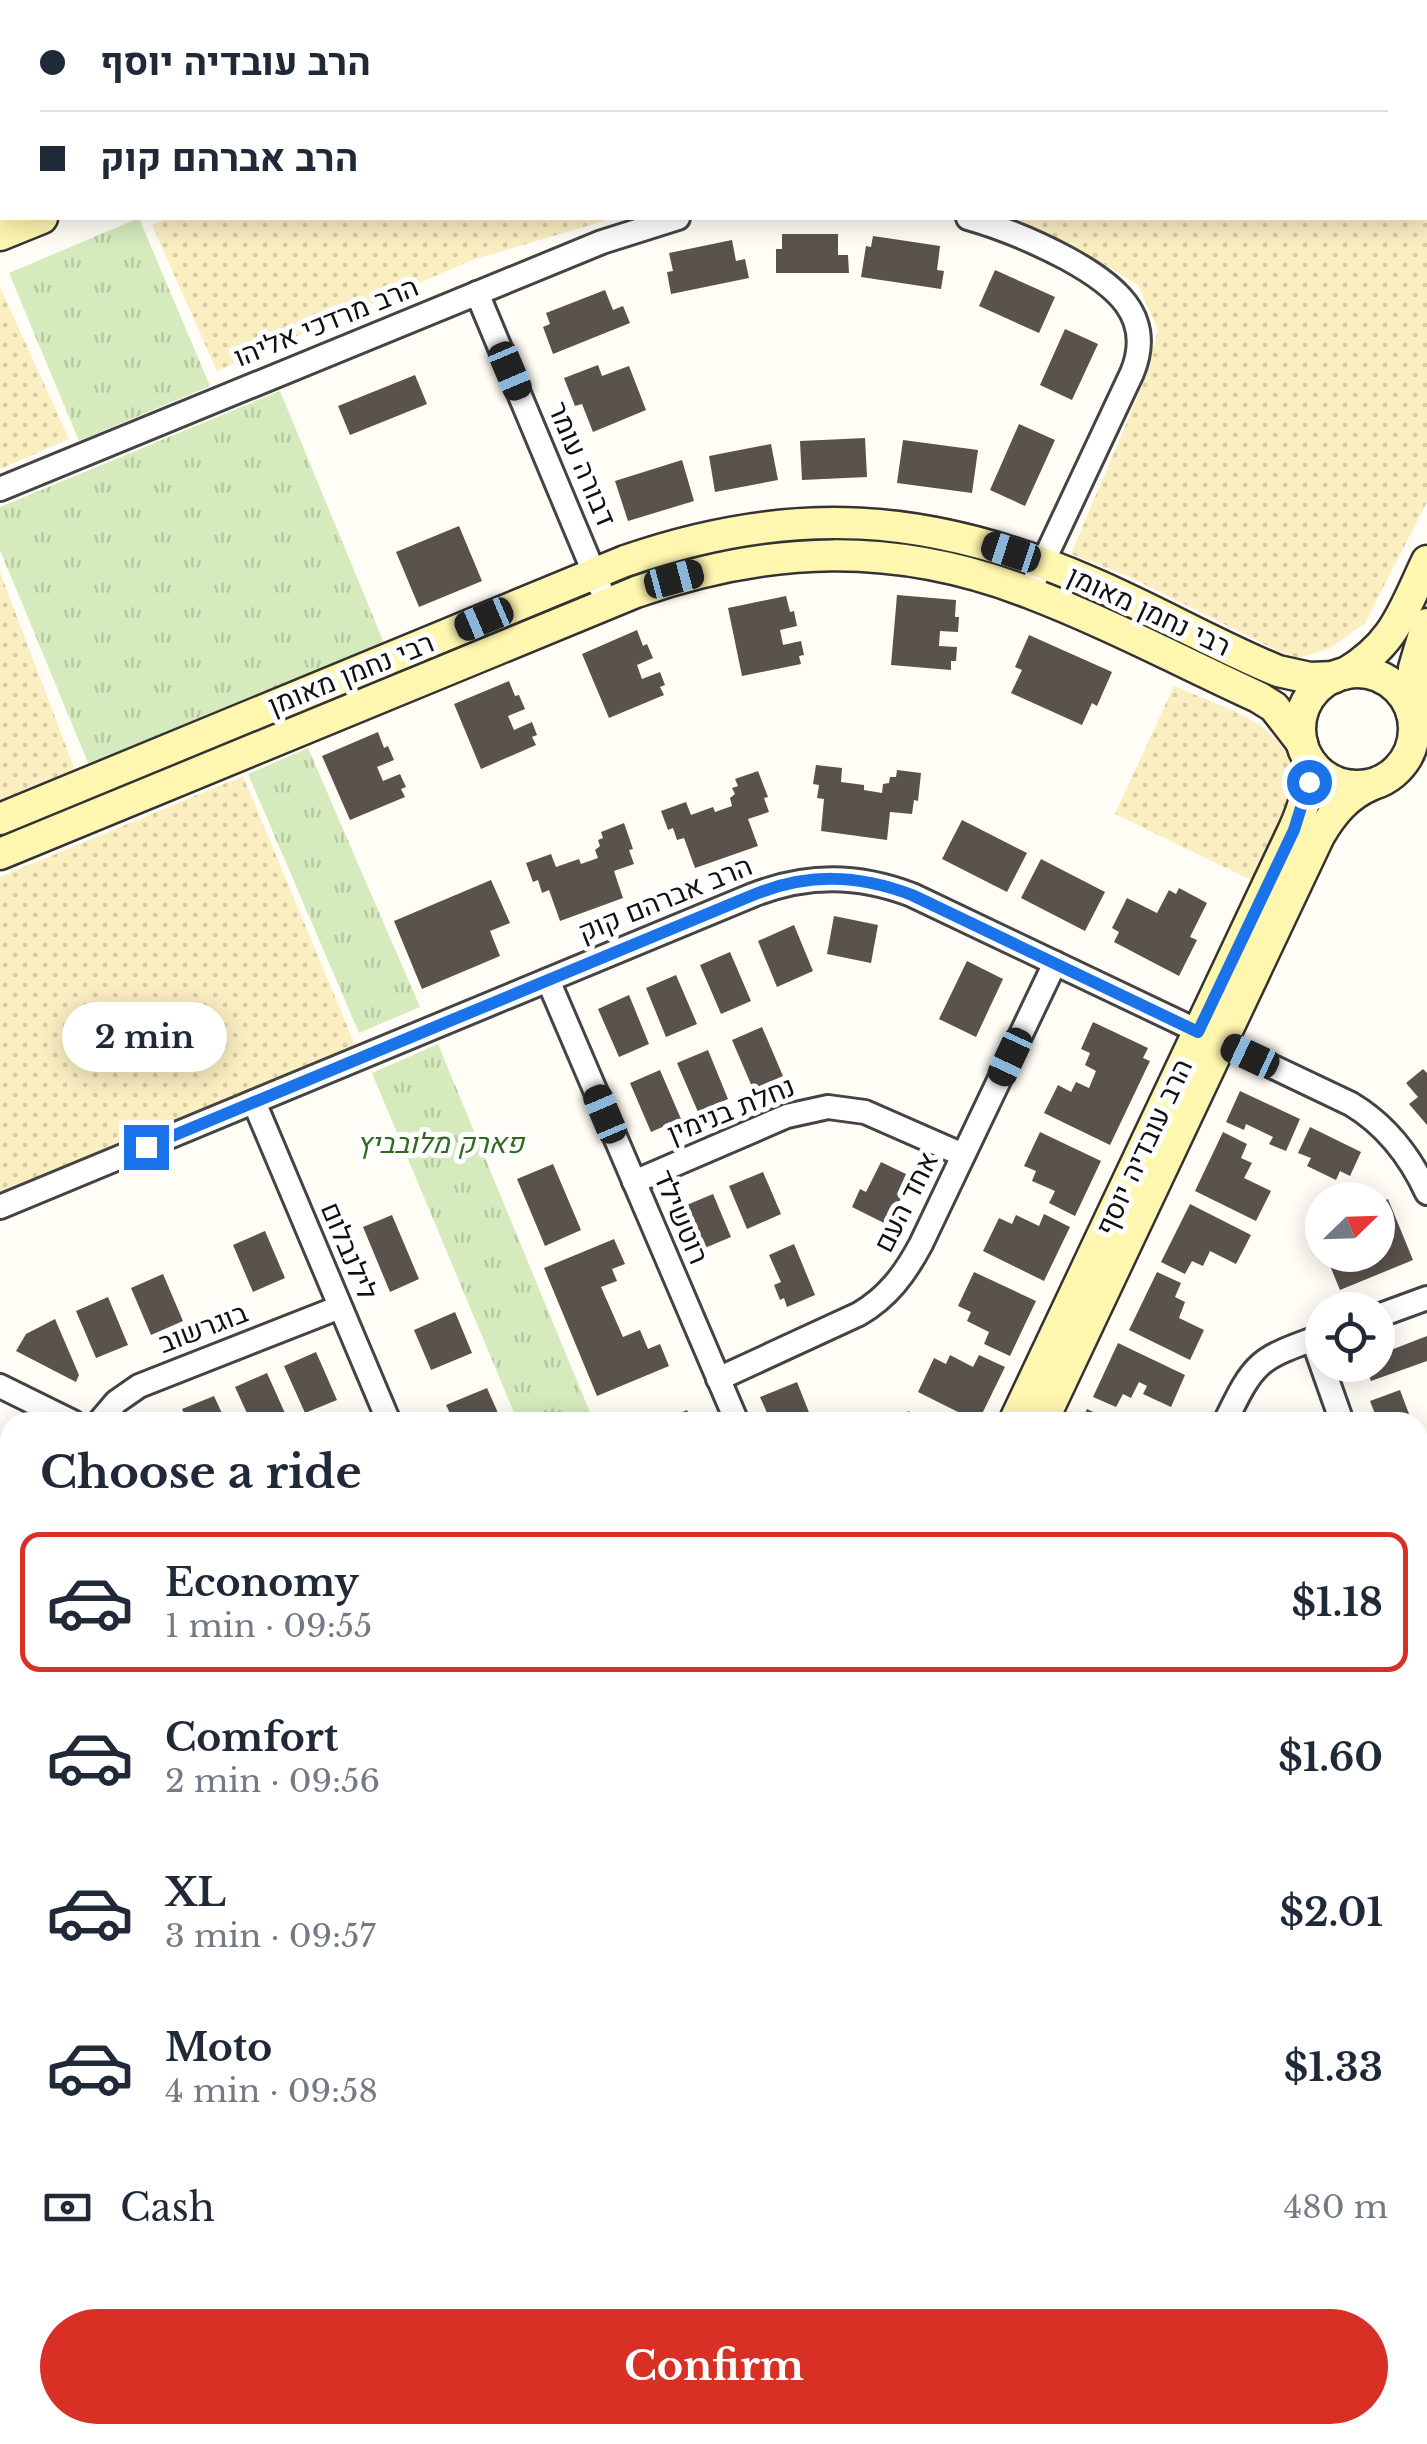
<!DOCTYPE html>
<meta charset="utf-8">
<style>
:root{--surface:#fff;--page:#f2f2f3;--text:#1f2937;--muted:#747a83;--line:#e0e1e3;--accent:#d93025}
body{margin:0;font-family:"Libre Baskerville",Heebo,serif;background:var(--page);color:var(--text);height:100vh;display:flex;flex-direction:column;font-size:38px;white-space:nowrap}
*{box-sizing:border-box;margin:0}
p{font-size:32px;color:var(--muted)}
.icon{flex:none;width:55px;height:55px;fill:none;stroke:currentColor;stroke-width:2;stroke-linecap:round;stroke-linejoin:round}
.map{position:relative;flex:1;overflow:hidden}
.panel{position:absolute;left:0px;top:1412px;width:1428px;height:1032px;display:flex;flex-direction:column;background:var(--surface);border-radius:30px 30px 0 0;box-shadow:0 5px 25px #0003}
.panel>*{flex:none}
.guide{position:absolute;left:0px;top:0px;width:1428px;height:220px;box-shadow:0 5px 25px #0003;display:grid;align-content:center;height:220px;padding:0 40px;background:var(--surface)}
.needle{width:65px;rotate:67deg}
.fabs{position:absolute;left:1305px;top:1182px;display:grid;gap:20px}
.fabs a{display:grid;place-items:center;width:90px;height:90px;border-radius:50%;background:var(--surface);box-shadow:0 5px 25px #0003;font-size:50px}
.end{position:absolute;width:45px;height:45px;margin:-22px;border:12px solid #1a73e8;background:#fff;box-shadow:0 0 0 5px #fff}
.from{border-radius:50%}
.bubble{position:absolute;height:70px;border-radius:35px;background:var(--surface);box-shadow:0 5px 25px #0003;font-size:32px;font-weight:700;line-height:70px;text-align:center}
.car{position:absolute;width:30px;height:60px;margin:-30px -15px;border-radius:12px;box-shadow:0 0 8px 2px #0007;background:linear-gradient(#222 24%,#8ab4d8 0 40%,#222 0 76%,#8ab4d8 0 86%,#222 0)}
.guide b{display:flex;align-items:center;gap:35px;height:95px;font-size:38px}
.guide b+b{border-top:2px solid var(--line)}
.guide i{width:25px;height:25px;background:var(--text)}
ul{padding:0;list-style:none}
li{display:flex;align-items:center;gap:30px;height:140px;margin:0 20px 15px;padding:0 20px;border:5px solid transparent;border-radius:20px}
li div{flex:1}
li b{display:block;font-size:38px}
li em{font-style:normal;font-weight:700}
li.selected{border-color:var(--accent)}
li>.icon{width:90px;height:90px;stroke-width:1.5}
h2{padding:0 40px;font-size:45px;line-height:120px}
.pay{display:flex;align-items:center;gap:25px;height:110px;padding:0 40px;font-size:38px}
.pay p{margin-inline-start:auto}
.primary-button{display:flex;gap:20px;margin-top:auto;padding:20px 40px}
.primary-button a{flex:1;height:115px;border-radius:60px;background:var(--accent);color:#fff;font-size:40px;font-weight:700;line-height:115px;text-align:center}
.map>svg:first-child{display:block}
</style>
<div class="map">
<svg width="1427" height="2444" viewBox="0 0 1427 2444">
<defs>
<pattern id="sand-dots" width="8" height="8" patternUnits="userSpaceOnUse" patternTransform="scale(2.5)"><rect width="8" height="8" fill="#fbeec1"/><path d="M2 2h.1M6 6h.1" fill="none" stroke="#d6cba5" stroke-width="1.8" stroke-linecap="round"/></pattern>
<pattern id="park-tufts" width="24" height="20" patternUnits="userSpaceOnUse" patternTransform="scale(2.5)"><rect width="24" height="20" fill="#d5ebbd"/><path d="M3 7l-1-3M5 7V3M7 7l1-3M15 17l-1-3M17 17v-4M19 17l1-3" fill="none" stroke="#b6c8a1"/></pattern>
</defs>
<rect width="100%" height="100%" fill="#fffdf5"/>
<g fill="url(#sand-dots)">
<path d="M 0,0 L 413,0 L 407,2 L 2,2 L 2,169 L 0,170 Z"/>
<path d="M 673,0 L 1427,0 L 1427,502 L 1365,623 L 1329,649 L 1294,659 L 1130,577 L 1071,554 L 1143,384 L 1158,330 L 1138,285 L 1088,254 L 1015,218 L 1425,218 L 1425,2 L 667,2 Z"/>
<path d="M 169,218 L 614,218 L 472,260 L 217,371 L 152,225 Z"/>
<path d="M 0,287 L 69,439 L 0,469 Z"/>
<path d="M 0,572 L 75,770 L 0,800 Z"/>
<path d="M 1174,686 C 1225,709 1313,729 1288,803 C 1279,830 1263,855 1251,880 L 1115,814 Z"/>
<path d="M 243,776 L 355,1045 L 0,1194 L 0,877 Z"/>
<path d="M 1427,2208 L 1427,2444 L 1222,2444 L 1229,2435 L 1418,2435 L 1418,2211 Z"/>
</g>
<g fill="url(#park-tufts)">
<path d="M 139,218 L 210,386 L 79,441 L 9,273 Z"/>
<path d="M 280,391 L 384,643 L 89,765 L 0,550 L 0,507 Z"/>
<path d="M 308,748 L 420,1007 L 359,1033 L 248,774 Z"/>
<path d="M 438,1044 L 594,1422 L 518,1422 L 372,1073 Z"/>
<path d="M 573,2435 L 1204,2435 L 1199,2444 L 569,2444 Z"/>
</g>
<g fill="#5a524d">
<path d="M 782,234 L 838,234 L 838,255 L 848,255 L 849,273 L 776,273 L 776,249 L 782,249 Z"/>
<path d="M 873,236 L 940,246 L 937,270 L 944,271 L 941,289 L 861,277 L 866,246 L 871,247 Z"/>
<path d="M 732,240 L 736,261 L 745,259 L 749,278 L 671,294 L 667,272 L 673,271 L 669,253 Z"/>
<path d="M 995,270 L 1055,297 L 1039,333 L 979,306 Z"/>
<path d="M 605,290 L 613,310 L 623,306 L 630,323 L 553,354 L 543,327 L 550,324 L 546,313 Z"/>
<path d="M 1065,329 L 1098,344 L 1072,400 L 1040,385 Z"/>
<path d="M 598,365 L 602,376 L 629,366 L 646,410 L 593,432 L 582,404 L 575,406 L 564,378 Z"/>
<path d="M 415,375 L 427,404 L 350,435 L 338,406 Z"/>
<path d="M 1019,424 L 1055,440 L 1025,506 L 990,490 Z"/>
<path d="M 865,438 L 867,477 L 802,480 L 800,441 Z"/>
<path d="M 903,440 L 978,450 L 972,493 L 897,483 Z"/>
<path d="M 771,444 L 778,480 L 715,492 L 709,456 Z"/>
<path d="M 682,460 L 694,501 L 628,521 L 615,481 Z"/>
<path d="M 459,526 L 482,581 L 419,607 L 396,552 Z"/>
<path d="M 897,595 L 956,600 L 955,617 L 959,617 L 958,632 L 940,631 L 939,646 L 957,647 L 956,661 L 951,661 L 951,670 L 891,665 Z"/>
<path d="M 786,596 L 790,612 L 794,611 L 797,626 L 780,630 L 783,645 L 801,641 L 804,655 L 799,656 L 801,664 L 742,676 L 728,608 Z"/>
<path d="M 637,630 L 643,646 L 647,644 L 653,658 L 637,665 L 642,679 L 660,672 L 665,685 L 660,687 L 664,695 L 609,718 L 582,654 Z"/>
<path d="M 1029,635 L 1112,672 L 1097,706 L 1092,703 L 1082,725 L 1011,693 L 1022,670 L 1015,667 Z"/>
<path d="M 509,681 L 515,696 L 519,695 L 525,709 L 508,716 L 514,730 L 532,722 L 537,735 L 532,737 L 536,745 L 481,769 L 454,704 Z"/>
<path d="M 378,732 L 384,748 L 388,746 L 394,760 L 377,767 L 383,781 L 400,774 L 406,787 L 401,789 L 405,797 L 350,820 L 322,756 Z"/>
<path d="M 816,765 L 842,768 L 841,782 L 864,785 L 864,790 L 882,793 L 883,784 L 889,783 L 890,777 L 896,777 L 897,770 L 921,773 L 918,801 L 914,800 L 912,814 L 890,812 L 887,840 L 821,831 L 824,799 L 817,798 L 819,785 L 813,784 Z"/>
<path d="M 758,771 L 768,797 L 764,798 L 769,812 L 748,819 L 758,846 L 695,868 L 684,838 L 677,840 L 673,828 L 668,830 L 661,811 L 686,802 L 691,815 L 713,807 L 715,812 L 732,806 L 730,798 L 735,794 L 732,788 L 738,786 L 735,779 Z"/>
<path d="M 962,820 L 1027,853 L 1007,892 L 942,859 Z"/>
<path d="M 624,823 L 633,849 L 629,850 L 634,864 L 614,871 L 623,898 L 560,921 L 549,890 L 542,893 L 538,880 L 533,882 L 526,863 L 551,854 L 556,867 L 579,859 L 581,864 L 598,858 L 595,850 L 600,846 L 598,840 L 603,838 L 601,832 Z"/>
<path d="M 1041,859 L 1105,892 L 1085,931 L 1021,898 Z"/>
<path d="M 491,880 L 510,923 L 490,931 L 500,956 L 422,989 L 394,921 Z"/>
<path d="M 1179,888 L 1207,903 L 1190,937 L 1197,940 L 1179,976 L 1114,942 L 1119,932 L 1112,928 L 1127,898 L 1157,913 L 1169,890 L 1176,894 Z"/>
<path d="M 834,916 L 878,925 L 871,963 L 827,954 Z"/>
<path d="M 794,925 L 813,971 L 777,987 L 758,941 Z"/>
<path d="M 730,952 L 751,1001 L 721,1014 L 700,965 Z"/>
<path d="M 967,961 L 1003,979 L 976,1037 L 939,1019 Z"/>
<path d="M 676,975 L 697,1024 L 666,1037 L 646,988 Z"/>
<path d="M 629,995 L 649,1044 L 619,1057 L 598,1009 Z"/>
<path d="M 1093,1022 L 1148,1048 L 1143,1058 L 1150,1061 L 1110,1145 L 1044,1113 L 1058,1085 L 1071,1092 L 1076,1082 L 1089,1088 L 1096,1071 L 1085,1065 L 1090,1053 L 1081,1049 Z"/>
<path d="M 762,1027 L 783,1076 L 753,1089 L 732,1040 Z"/>
<path d="M 708,1050 L 728,1099 L 698,1112 L 677,1063 Z"/>
<path d="M 1423,1069 L 1427,1073 L 1427,1125 L 1409,1104 L 1418,1097 L 1406,1083 Z"/>
<path d="M 660,1070 L 681,1119 L 651,1132 L 630,1083 Z"/>
<path d="M 1240,1091 L 1300,1119 L 1286,1151 L 1269,1144 L 1273,1137 L 1246,1124 L 1244,1130 L 1226,1122 Z"/>
<path d="M 1310,1127 L 1361,1152 L 1350,1176 L 1340,1171 L 1336,1180 L 1307,1166 L 1311,1158 L 1298,1153 Z"/>
<path d="M 1040,1132 L 1101,1161 L 1075,1216 L 1049,1203 L 1055,1191 L 1032,1181 L 1036,1171 L 1024,1166 Z"/>
<path d="M 1223,1132 L 1247,1144 L 1241,1158 L 1252,1163 L 1244,1178 L 1271,1191 L 1256,1221 L 1195,1191 Z"/>
<path d="M 881,1162 L 906,1174 L 897,1194 L 902,1196 L 888,1225 L 852,1207 L 860,1189 L 866,1192 Z"/>
<path d="M 553,1164 L 581,1230 L 545,1246 L 517,1179 Z"/>
<path d="M 763,1172 L 781,1214 L 747,1229 L 729,1186 Z"/>
<path d="M 713,1194 L 731,1237 L 700,1250 L 682,1207 Z"/>
<path d="M 1388,1199 L 1413,1260 L 1340,1290 L 1326,1256 L 1378,1255 L 1378,1203 Z"/>
<path d="M 1190,1204 L 1251,1235 L 1236,1264 L 1210,1251 L 1203,1266 L 1192,1261 L 1185,1274 L 1161,1262 Z"/>
<path d="M 1044,1214 L 1070,1227 L 1044,1281 L 983,1251 L 999,1218 L 1012,1224 L 1016,1215 L 1039,1226 Z"/>
<path d="M 392,1215 L 419,1279 L 390,1292 L 363,1227 Z"/>
<path d="M 265,1231 L 285,1278 L 253,1292 L 233,1245 Z"/>
<path d="M 614,1239 L 625,1264 L 612,1269 L 617,1281 L 601,1287 L 623,1337 L 640,1330 L 648,1349 L 660,1344 L 669,1366 L 597,1396 L 544,1268 Z"/>
<path d="M 794,1244 L 815,1295 L 787,1307 L 784,1298 L 780,1300 L 774,1285 L 781,1282 L 769,1255 Z"/>
<path d="M 974,1272 L 1036,1301 L 1010,1356 L 984,1344 L 989,1332 L 967,1321 L 971,1312 L 958,1306 Z"/>
<path d="M 1157,1272 L 1181,1283 L 1175,1297 L 1185,1302 L 1179,1318 L 1204,1330 L 1190,1360 L 1129,1330 Z"/>
<path d="M 163,1274 L 183,1321 L 151,1335 L 131,1288 Z"/>
<path d="M 108,1297 L 128,1345 L 96,1358 L 76,1311 Z"/>
<path d="M 455,1312 L 472,1353 L 431,1370 L 414,1330 Z"/>
<path d="M 55,1319 L 79,1375 L 76,1382 L 16,1351 L 26,1334 Z"/>
<path d="M 1427,1336 L 1427,1361 L 1371,1381 L 1365,1365 L 1378,1365 L 1378,1355 Z"/>
<path d="M 1118,1343 L 1185,1375 L 1171,1407 L 1143,1394 L 1147,1386 L 1139,1382 L 1131,1398 L 1123,1394 L 1116,1407 L 1093,1397 Z"/>
<path d="M 316,1352 L 337,1400 L 305,1413 L 284,1366 Z"/>
<path d="M 950,1355 L 973,1367 L 979,1355 L 1005,1367 L 978,1422 L 918,1392 L 934,1358 L 946,1364 Z"/>
<path d="M 267,1373 L 288,1420 L 283,1422 L 251,1422 L 235,1387 Z"/>
<path d="M 797,1382 L 812,1420 L 805,1422 L 771,1422 L 760,1397 Z"/>
<path d="M 487,1388 L 502,1422 L 454,1422 L 446,1405 Z"/>
<path d="M 1400,1390 L 1412,1422 L 1378,1422 L 1370,1401 Z"/>
<path d="M 214,1396 L 226,1422 L 188,1422 L 182,1409 Z"/>
<path d="M 1087,1409 L 1114,1422 L 1081,1422 Z"/>
<path d="M 687,1410 L 692,1422 L 658,1422 Z"/>
<path d="M 908,1411 L 932,1422 L 903,1422 Z"/>
<path d="M 1427,1474 L 1427,1512 L 1418,1516 L 1418,1477 Z"/>
<path d="M 0,1504 L 10,1509 L 10,1537 L 0,1532 Z"/>
<path d="M 6,1638 L 10,1640 L 10,1679 L 7,1686 L 0,1683 L 0,1652 Z"/>
<path d="M 1422,1755 L 1427,1777 L 1421,1779 L 1424,1787 L 1418,1790 L 1418,1756 Z"/>
<path d="M 1427,1812 L 1427,1844 L 1418,1848 L 1418,1815 Z"/>
<path d="M 0,1935 L 10,1940 L 10,1977 L 0,1972 Z"/>
<path d="M 0,2251 L 10,2256 L 10,2292 L 0,2287 Z"/>
<path d="M 0,2412 L 10,2417 L 10,2435 L 40,2435 L 36,2444 L 0,2444 Z"/>
<path d="M 120,2435 L 180,2435 L 176,2444 L 128,2444 L 118,2439 Z"/>
<path d="M 350,2435 L 385,2435 L 403,2444 L 346,2444 Z"/>
</g>
<g fill="none" stroke-linecap="round" stroke-linejoin="round">
<g stroke="#444" stroke-width="28">
<g id="street">
<path d="M 968,218 C 1003,228 1036,242 1068,259 C 1113,284 1156,315 1132,373 L 1029,592"/>
<path d="M 477,293 L 600,587"/>
<path d="M 0,489 L 602,242 L 678,218"/>
<path d="M 548,980 L 737,1422"/>
<path d="M 254,1102 L 389,1422"/>
<path d="M 634,1182 L 787,1116 L 828,1107 L 865,1112 L 963,1155"/>
<path d="M 0,1207 L 753,895 C 807,874 857,874 912,895 L 1351,1104 C 1386,1125 1410,1156 1427,1193"/>
<path d="M 1378,1316 L 1427,1298"/>
<path d="M 1313,1340 L 1342,1422"/>
<path d="M 718,1379 L 859,1314 C 888,1297 905,1274 921,1244 L 1055,963"/>
<path d="M 0,1386 L 73,1422"/>
<path d="M 99,1422 L 116,1402 L 139,1386 L 340,1307"/>
<path d="M 1225,1422 C 1255,1360 1258,1359 1322,1336"/>
<path d="M 1418,1638 L 1427,1665"/>
<path d="M 0,1779 L 10,1784"/>
<path d="M 1418,2000 L 1427,1997"/>
<path d="M 0,2091 L 10,2070"/>
<path d="M 0,2196 L 10,2200"/>
<path d="M 496,2435 L 515,2444"/>
<path d="M 70,2444 L 74,2435"/>
<path d="M 309,2444 L 313,2435"/>
</g>
</g>
<g stroke="#333" stroke-width="35">
<g id="secondary">
<path d="M 472,2 L 478,0"/>
<path d="M 561,2 L 567,0"/>
<path d="M 0,198 L 2,197"/>
<path d="M 0,235 L 42,218"/>
<circle cx="1357" cy="729" r="57"/>
<path d="M 1344,674 C 1395,644 1403,611 1427,561"/>
<path d="M 1412,713 L 1414,668 L 1427,624"/>
<path d="M 0,819 L 625,561 C 792,503 930,512 1092,583 C 1155,610 1215,645 1278,671 L 1310,678 L 1335,677"/>
<path d="M 0,854 L 636,592 C 770,545 896,541 1030,593 C 1108,623 1182,662 1258,697 L 1274,707 L 1302,743"/>
<path d="M 1014,1422 L 1294,829 C 1304,807 1311,784 1309,760"/>
<path d="M 1042,1422 L 1319,836 C 1332,814 1347,795 1371,785"/>
<path d="M 0,1569 L 10,1573"/>
<path d="M 0,1597 L 10,1602"/>
<path d="M 1418,2185 L 1427,2182"/>
<path d="M 542,2444 L 546,2435"/>
</g>
</g>
<use href="#street" stroke="#fff" stroke-width="22"/>
<use href="#secondary" stroke="#fff6b0" stroke-width="30"/>
</g>
<g fill="none" stroke-linecap="round" stroke-linejoin="round">
<path stroke="#1a73e8" stroke-width="12" d="M 146,1147 L 753,895 C 807,873 857,874 912,895 L 1198,1032 L 1294,830 L 1309,782"/>
</g>
<g text-anchor="middle" dominant-baseline="central" stroke-width="10" stroke-linejoin="round" paint-order="stroke">
<g font-size="28" fill="#111" stroke="#fff">
<text transform="translate(326 322) rotate(-22)">הרב מרדכי אליהו</text>
<text transform="translate(582 464) rotate(67)">דבורה עומר</text>
<text transform="translate(1149 611) rotate(25)">רבי נחמן מאומן</text>
<text transform="translate(351 674) rotate(-22)">רבי נחמן מאומן</text>
<text transform="translate(665 899) rotate(-22)">הרב אברהם קוק</text>
<text transform="translate(731 1110) rotate(-22)">נחלת בנימין</text>
<text transform="translate(1144 1147) rotate(-65)">הרב עובדיה יוסף</text>
<text transform="translate(906 1202) rotate(-63)">אחד העם</text>
<text transform="translate(681 1217) rotate(67)">רוטשילד</text>
<text transform="translate(349 1251) rotate(67)">לילנבלום</text>
<text transform="translate(203 1328) rotate(-21)">בוגרשוב</text>
</g>
<g font-size="28" font-style="italic" fill="#2f6b1f" stroke="#fff">
<text x="440" y="1143">פארק מלובביץ</text>
</g>
</g>
</svg>
<div class="fabs">
<a><svg class="needle" viewBox="-14 -14 28 28"><path d="M0-13l5 13h-10z" fill="#e53935"/><path d="M0 13l5-13h-10z" fill="#747a83"/></svg></a>
<a><svg class="icon" aria-label="locate" viewBox="0 0 24 24"><circle cx="12" cy="12" r="6"/><path d="M12 2v4M12 18v4M2 12h4M18 12h4"/></svg></a>
</div>
<i class="end from" style="left:1309px;top:782px"></i>
<i class="end" style="left:146px;top:1147px"></i>
<div class="bubble" style="left:62px;top:1002px;width:165px">2 min</div>
<i class="car" style="left:510px;top:371px;rotate:157deg"></i>
<i class="car" style="left:1011px;top:552px;rotate:288deg"></i>
<i class="car" style="left:674px;top:579px;rotate:75deg"></i>
<i class="car" style="left:484px;top:619px;rotate:247deg"></i>
<i class="car" style="left:1250px;top:1056px;rotate:295deg"></i>
<i class="car" style="left:1010px;top:1057px;rotate:205deg"></i>
<i class="car" style="left:605px;top:1114px;rotate:337deg"></i>
<div class="guide">
<b><i class="from"></i>הרב עובדיה יוסף</b>
<b><i></i>הרב אברהם קוק</b>
</div>
<section class="panel">
<h2>Choose a ride</h2>
<ul>
<li class="selected"><svg class="icon" aria-label="car" viewBox="0 0 24 24"><path d="M5 17H2v-5l4-1 3-4h7l3 4 3 1v5h-3M9 17h6M6 11h13"/><circle cx="7" cy="17" r="2"/><circle cx="17" cy="17" r="2"/></svg><div><b>Economy</b><p>1 min · 09:55</p></div><em>$1.18</em></li>
<li><svg class="icon" aria-label="car" viewBox="0 0 24 24"><path d="M5 17H2v-5l4-1 3-4h7l3 4 3 1v5h-3M9 17h6M6 11h13"/><circle cx="7" cy="17" r="2"/><circle cx="17" cy="17" r="2"/></svg><div><b>Comfort</b><p>2 min · 09:56</p></div><em>$1.60</em></li>
<li><svg class="icon" aria-label="car" viewBox="0 0 24 24"><path d="M5 17H2v-5l4-1 3-4h7l3 4 3 1v5h-3M9 17h6M6 11h13"/><circle cx="7" cy="17" r="2"/><circle cx="17" cy="17" r="2"/></svg><div><b>XL</b><p>3 min · 09:57</p></div><em>$2.01</em></li>
<li><svg class="icon" aria-label="car" viewBox="0 0 24 24"><path d="M5 17H2v-5l4-1 3-4h7l3 4 3 1v5h-3M9 17h6M6 11h13"/><circle cx="7" cy="17" r="2"/><circle cx="17" cy="17" r="2"/></svg><div><b>Moto</b><p>4 min · 09:58</p></div><em>$1.33</em></li>
</ul>
<div class="pay"><svg class="icon" aria-label="cash" viewBox="0 0 24 24"><path d="M3 7h18v10H3z"/><circle cx="12" cy="12" r="2"/></svg>Cash<p>480 m</p></div>
<div class="primary-button"><a>Confirm</a></div>
</section>
</div>
